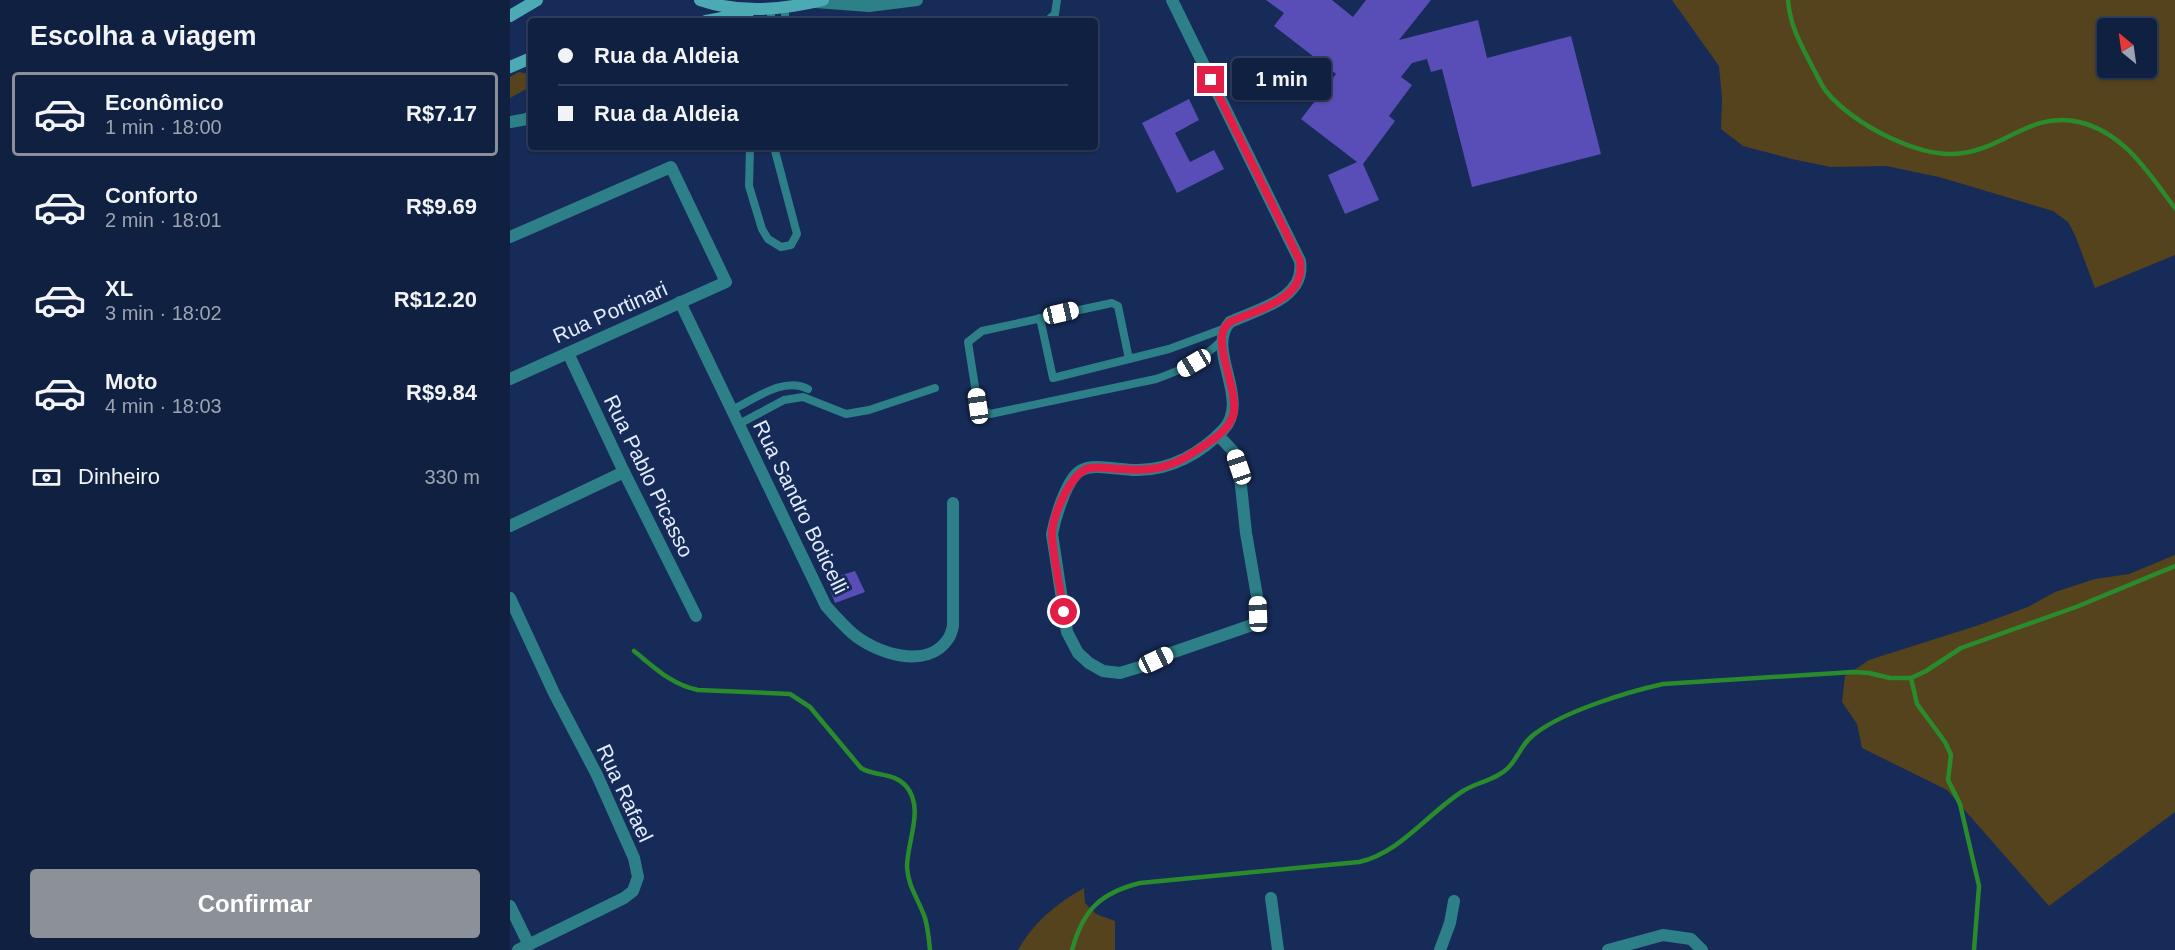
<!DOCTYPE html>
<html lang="pt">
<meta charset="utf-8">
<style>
:root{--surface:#102041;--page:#1e2d4c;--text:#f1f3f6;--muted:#9ca3b1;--line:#303e5a;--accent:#8c9099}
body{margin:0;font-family:Helvetica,sans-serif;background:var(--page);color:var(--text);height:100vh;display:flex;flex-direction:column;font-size:22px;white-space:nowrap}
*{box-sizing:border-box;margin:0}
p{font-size:20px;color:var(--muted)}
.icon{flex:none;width:33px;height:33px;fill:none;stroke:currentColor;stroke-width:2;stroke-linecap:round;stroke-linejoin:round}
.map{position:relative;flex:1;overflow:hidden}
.side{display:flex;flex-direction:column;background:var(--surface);width:510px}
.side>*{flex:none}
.hud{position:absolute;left:18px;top:18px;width:570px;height:132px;border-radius:6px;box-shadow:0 2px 4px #0004,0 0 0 2px var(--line);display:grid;align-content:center;height:132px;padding:0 30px;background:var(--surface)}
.needle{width:39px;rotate:331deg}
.tools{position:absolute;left:1587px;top:18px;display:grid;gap:12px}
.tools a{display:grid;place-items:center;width:60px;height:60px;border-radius:6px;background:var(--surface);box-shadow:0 2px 4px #0004,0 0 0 2px var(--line);font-size:30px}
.end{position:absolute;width:27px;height:27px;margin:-14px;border:8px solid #e11d48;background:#fff;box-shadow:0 0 0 3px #fff}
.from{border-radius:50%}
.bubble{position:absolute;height:42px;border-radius:6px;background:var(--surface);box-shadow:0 2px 4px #0004,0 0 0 2px var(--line);font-size:20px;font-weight:800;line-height:42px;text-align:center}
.car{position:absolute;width:18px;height:36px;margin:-18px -9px;border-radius:8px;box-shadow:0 0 4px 2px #0007;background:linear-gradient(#fff 24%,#345 0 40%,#fff 0 76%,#345 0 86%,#fff 0)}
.hud b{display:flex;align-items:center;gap:21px;height:57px;font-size:22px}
.hud b+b{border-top:2px solid var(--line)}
.hud i{width:15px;height:15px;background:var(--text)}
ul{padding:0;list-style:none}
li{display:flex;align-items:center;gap:18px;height:84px;margin:0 12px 9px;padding:0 18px;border:3px solid transparent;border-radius:6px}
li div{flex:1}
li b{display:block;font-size:22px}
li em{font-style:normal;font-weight:800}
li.on{border-color:var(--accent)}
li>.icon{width:54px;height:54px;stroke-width:1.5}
h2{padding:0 30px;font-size:27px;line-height:72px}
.pay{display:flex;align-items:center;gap:15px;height:66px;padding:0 30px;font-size:22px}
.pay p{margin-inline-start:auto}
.cta{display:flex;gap:12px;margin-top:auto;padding:12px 30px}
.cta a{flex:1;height:69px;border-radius:6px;background:var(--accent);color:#fff;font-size:24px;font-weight:800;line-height:69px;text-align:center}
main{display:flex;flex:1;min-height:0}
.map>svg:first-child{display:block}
</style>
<main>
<section class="side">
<h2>Escolha a viagem</h2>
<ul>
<li class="on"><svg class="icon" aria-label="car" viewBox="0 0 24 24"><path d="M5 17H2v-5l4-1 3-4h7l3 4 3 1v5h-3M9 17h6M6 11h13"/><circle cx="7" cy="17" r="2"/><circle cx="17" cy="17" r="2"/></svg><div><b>Econômico</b><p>1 min · 18:00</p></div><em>R$7.17</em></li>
<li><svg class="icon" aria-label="car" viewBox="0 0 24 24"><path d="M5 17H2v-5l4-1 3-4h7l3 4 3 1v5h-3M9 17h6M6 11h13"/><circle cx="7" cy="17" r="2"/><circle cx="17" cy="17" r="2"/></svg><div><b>Conforto</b><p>2 min · 18:01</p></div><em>R$9.69</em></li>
<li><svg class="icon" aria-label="car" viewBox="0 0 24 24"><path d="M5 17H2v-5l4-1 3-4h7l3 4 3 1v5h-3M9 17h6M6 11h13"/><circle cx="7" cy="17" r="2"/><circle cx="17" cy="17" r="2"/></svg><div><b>XL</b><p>3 min · 18:02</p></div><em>R$12.20</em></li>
<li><svg class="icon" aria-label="car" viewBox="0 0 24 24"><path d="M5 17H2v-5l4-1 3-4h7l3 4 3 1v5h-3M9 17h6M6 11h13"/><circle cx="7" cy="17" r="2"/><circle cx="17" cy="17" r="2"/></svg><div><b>Moto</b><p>4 min · 18:03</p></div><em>R$9.84</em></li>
</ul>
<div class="pay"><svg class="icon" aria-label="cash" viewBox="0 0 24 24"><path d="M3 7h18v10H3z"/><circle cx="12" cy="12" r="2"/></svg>Dinheiro<p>330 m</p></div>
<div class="cta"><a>Confirmar</a></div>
</section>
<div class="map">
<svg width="1665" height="950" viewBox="0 0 1665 950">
<rect width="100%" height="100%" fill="#162b57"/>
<g fill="#55431d" fill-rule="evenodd">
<path d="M 1162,0 L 1665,0 L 1665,255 L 1585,288 L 1565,235 L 1558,222 L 1543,211 L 1429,177 L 1376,166 L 1321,167 L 1282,159 L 1233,146 L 1211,129 L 1212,98 L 1209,66 ZM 1598,28 L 1636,28 L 1636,68 L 1598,68 Z"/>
<path d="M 9,72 L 19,74 L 20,87 L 0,98 L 0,77 Z"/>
<path d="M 1665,555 L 1665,812 L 1539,906 L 1437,790 L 1352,748 L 1347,724 L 1332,702 L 1335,676 L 1359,660 L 1469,625 L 1518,607 L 1545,592 L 1585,579 L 1619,574 Z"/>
<path d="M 574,888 L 575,903 L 586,914 L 605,921 L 605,950 L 508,950 C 525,921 545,905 574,888 Z"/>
</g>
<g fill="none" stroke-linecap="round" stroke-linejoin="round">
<g stroke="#2a8b2c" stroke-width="4.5">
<path d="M 1278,0 C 1280,26 1291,45 1303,68 C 1307,75 1311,85 1316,91 C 1342,124 1411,160 1453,153 C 1496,147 1522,111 1569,122 C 1615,133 1638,173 1665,208"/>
<path d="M 124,651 C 145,668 162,685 188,690 L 280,694 L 300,707 L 351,768 C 366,777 384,772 396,786 C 415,808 397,841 397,867 C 398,887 409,900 415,918 C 418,928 419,940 420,950"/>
<path d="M 1401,678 L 1407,704 L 1435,742 L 1441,755 L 1438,780 L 1450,804 L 1469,886 L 1464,950"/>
<path d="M 562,950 C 573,910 590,893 630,883 L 849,862 C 890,853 918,813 953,791 C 967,782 986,780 998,768 C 1009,757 1012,742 1026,733 C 1055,711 1117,692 1153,684 L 1343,672 L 1359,673 L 1380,678 L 1401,678 L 1416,671 L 1451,648 L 1566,607 L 1665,566"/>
</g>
</g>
<g fill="#594eb7">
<path d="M 756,0 L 822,0 L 843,17 L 856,0 L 921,0 L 889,40 L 968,20 L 977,58 L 1061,36 L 1091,154 L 962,187 L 932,69 L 921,72 L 917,59 L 902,63 L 891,77 L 902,85 L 879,116 L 885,121 L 853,164 L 869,200 L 835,214 L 818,175 L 847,162 L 791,119 L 826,74 L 764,26 L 774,13 Z"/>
<path d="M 679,99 L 689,120 L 665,133 L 680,162 L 704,150 L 714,169 L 667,193 L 632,123 Z"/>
<path d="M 345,571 L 355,592 L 325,603 L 316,580 Z"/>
</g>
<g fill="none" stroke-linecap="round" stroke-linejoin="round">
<g stroke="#2d8088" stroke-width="8">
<path d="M 261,21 L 261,9"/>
<path d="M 275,21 L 275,9"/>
<path d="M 537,21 L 545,14 L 547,0"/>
<path d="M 240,147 L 239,186 L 252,229 L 258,239 L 271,247 L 281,245 L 287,234 L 264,147"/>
<path d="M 530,318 L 543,378 L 659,349 L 713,329"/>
<path d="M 619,359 L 608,306 L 602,303 L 472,331 L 458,342 L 468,406 L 480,414 L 646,379 C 672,370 692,360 712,340"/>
<path d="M 222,410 C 245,399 274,376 298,389"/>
<path d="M 229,424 L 274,400 L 293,397 L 336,414 L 359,410 L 425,388"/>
</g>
<g stroke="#2d8088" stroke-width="12">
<path d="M 662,0 L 790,261 C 796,299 748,309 720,322 C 695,350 742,400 713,430 C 691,453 661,470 628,470 C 612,471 583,462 570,471 C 556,480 545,519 542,534 L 557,632 L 568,653 L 579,663 L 593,671 L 610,673 L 633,666 L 658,654 L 742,625 L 748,614 L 747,596 L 736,533 L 729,467 L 723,451 L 708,435"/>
<path d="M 306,2 L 359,6 L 407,0"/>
<path d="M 0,122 L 17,119 L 21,116"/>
<path d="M 0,237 L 161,167 L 216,282 L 0,379"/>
<path d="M 170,302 L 316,606 C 324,615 333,625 342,633 C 365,653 417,671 438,639 C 441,635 442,630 443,626 L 443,503"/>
<path d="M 58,353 L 114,472 L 186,616"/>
<path d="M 0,526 L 114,472"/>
<path d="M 0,598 L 44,693 L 87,775 L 124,858 L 128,877 L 123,891 L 114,898 L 8,950"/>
<path d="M 761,898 L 768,950"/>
<path d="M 0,906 L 19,945"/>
<path d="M 930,950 L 940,923 L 944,901"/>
<path d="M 1098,950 L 1153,935 L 1181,939 L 1192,950"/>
</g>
<g stroke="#4baab3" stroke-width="12">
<path d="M 190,0 C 231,14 272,10 313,0"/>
<path d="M 0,16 L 27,0"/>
<path d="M 196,21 L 238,13"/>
<path d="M 0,67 L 21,58"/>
</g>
</g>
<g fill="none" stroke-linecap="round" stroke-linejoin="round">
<path stroke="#e11d48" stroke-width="8" d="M 554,612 C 550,587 544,561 542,536 C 541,518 561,471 580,468 C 590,466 602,469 612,469 C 643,472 663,467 689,449 C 701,441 716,432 722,418 C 732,398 704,349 714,329 C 715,326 718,324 720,322 C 748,309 796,300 790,261 L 701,80"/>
</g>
<g text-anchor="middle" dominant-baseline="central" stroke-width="6" stroke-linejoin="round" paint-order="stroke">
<g font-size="21" fill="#e2ebfc" stroke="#162b57">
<text transform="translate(100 312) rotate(-24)">Rua Portinari</text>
<text transform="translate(139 476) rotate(64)">Rua Pablo Picasso</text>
<text transform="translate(291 507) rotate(64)">Rua Sandro Boticelli</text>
<text transform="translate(115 793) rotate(65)">Rua Rafael</text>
</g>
</g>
</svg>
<div class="tools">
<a><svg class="needle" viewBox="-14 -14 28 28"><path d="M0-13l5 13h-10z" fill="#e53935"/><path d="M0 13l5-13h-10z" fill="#9ca3b1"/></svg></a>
</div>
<i class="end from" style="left:554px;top:612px"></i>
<i class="end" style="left:701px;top:80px"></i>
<div class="bubble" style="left:722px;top:58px;width:99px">1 min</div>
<i class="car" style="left:551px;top:313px;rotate:77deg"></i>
<i class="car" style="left:684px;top:363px;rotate:239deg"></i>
<i class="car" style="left:468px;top:406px;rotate:352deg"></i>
<i class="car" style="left:729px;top:467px;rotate:341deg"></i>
<i class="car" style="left:748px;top:614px;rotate:358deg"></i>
<i class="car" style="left:646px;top:660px;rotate:65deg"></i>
<div class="hud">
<b><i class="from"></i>Rua da Aldeia</b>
<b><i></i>Rua da Aldeia</b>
</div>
</div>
</main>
